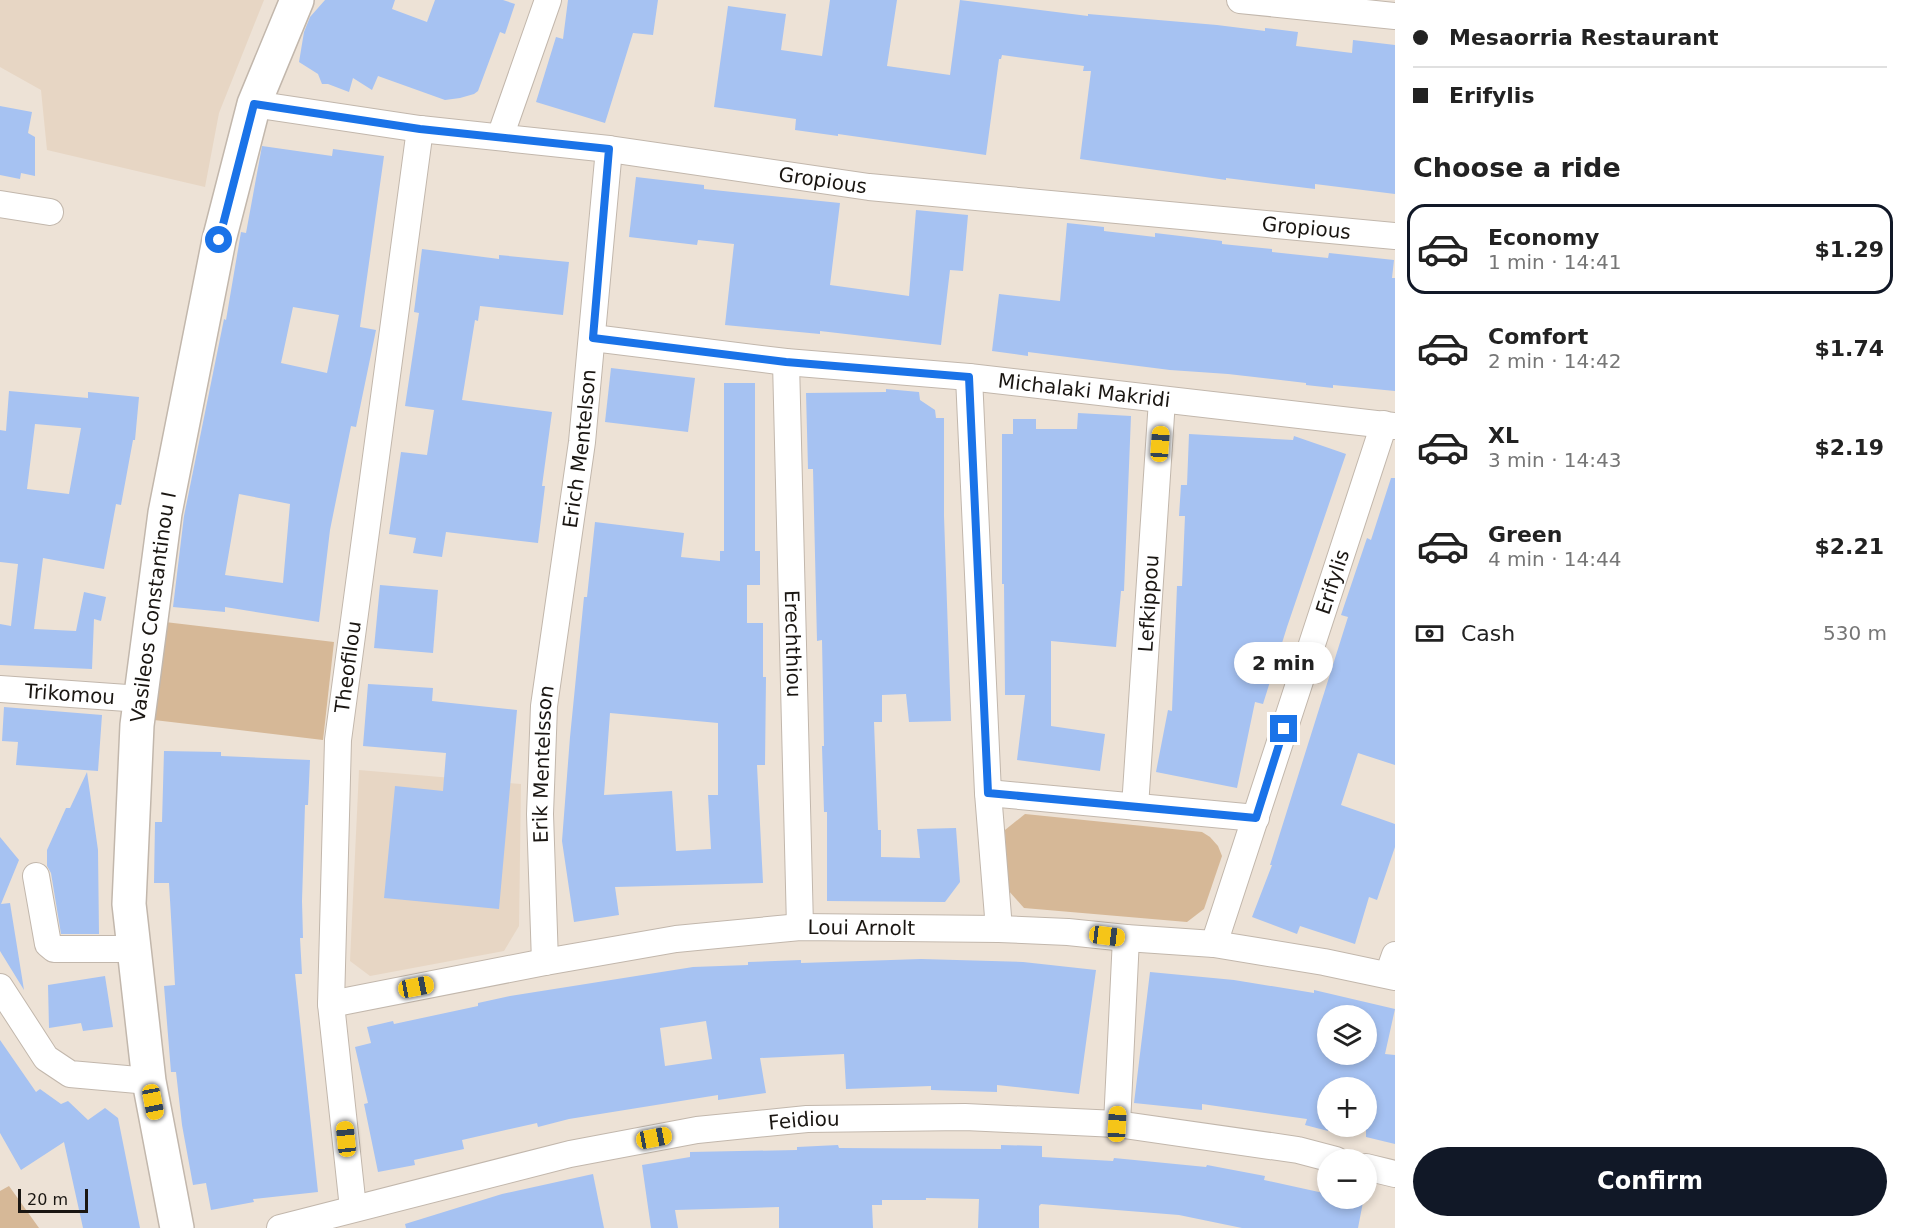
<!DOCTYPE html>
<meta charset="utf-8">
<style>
:root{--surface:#fff;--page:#f6f6f6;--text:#222;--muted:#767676;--line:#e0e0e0;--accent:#111827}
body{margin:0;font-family:"DejaVu Sans",sans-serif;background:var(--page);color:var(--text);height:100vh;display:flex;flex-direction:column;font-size:22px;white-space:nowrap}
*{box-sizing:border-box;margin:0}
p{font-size:20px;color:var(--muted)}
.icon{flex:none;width:33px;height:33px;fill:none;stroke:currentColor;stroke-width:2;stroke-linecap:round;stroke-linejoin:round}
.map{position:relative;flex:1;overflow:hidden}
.side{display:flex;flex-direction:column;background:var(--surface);width:510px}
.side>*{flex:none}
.guide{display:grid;align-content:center;height:132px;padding:0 18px;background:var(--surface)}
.buttons{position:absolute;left:1317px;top:1005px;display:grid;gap:12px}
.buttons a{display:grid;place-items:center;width:60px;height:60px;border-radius:50%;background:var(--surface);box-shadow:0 3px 9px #0003;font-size:30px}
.scale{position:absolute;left:18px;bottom:15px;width:70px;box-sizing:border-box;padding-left:6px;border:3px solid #1a1612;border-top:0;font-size:16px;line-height:21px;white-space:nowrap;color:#1a1612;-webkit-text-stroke:4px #ede2d6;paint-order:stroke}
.end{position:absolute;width:27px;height:27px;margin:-14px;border:8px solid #1a73e8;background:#fff;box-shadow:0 0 0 3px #fff}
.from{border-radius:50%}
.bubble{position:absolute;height:42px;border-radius:21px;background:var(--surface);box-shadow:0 3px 9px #0003;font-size:20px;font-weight:700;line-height:42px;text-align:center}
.car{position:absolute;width:18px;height:36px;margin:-18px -9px;border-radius:8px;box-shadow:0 0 4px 2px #0007;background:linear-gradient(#f5c518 24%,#345 0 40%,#f5c518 0 76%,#345 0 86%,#f5c518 0)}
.guide b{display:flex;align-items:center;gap:21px;height:57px;font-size:22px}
.guide b+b{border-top:2px solid var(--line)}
.guide i{width:15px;height:15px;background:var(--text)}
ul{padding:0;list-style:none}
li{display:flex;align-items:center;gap:18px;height:90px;margin:0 12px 9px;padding:0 6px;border:3px solid transparent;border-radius:18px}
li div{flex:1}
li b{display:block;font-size:22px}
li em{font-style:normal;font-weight:700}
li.current{border-color:var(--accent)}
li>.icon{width:54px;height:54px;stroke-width:1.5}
h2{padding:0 18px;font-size:27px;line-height:72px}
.pay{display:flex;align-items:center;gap:15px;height:66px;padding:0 18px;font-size:22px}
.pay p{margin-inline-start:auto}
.action{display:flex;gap:12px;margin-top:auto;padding:12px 18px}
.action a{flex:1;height:69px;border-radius:36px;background:var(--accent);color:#fff;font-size:24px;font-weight:700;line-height:69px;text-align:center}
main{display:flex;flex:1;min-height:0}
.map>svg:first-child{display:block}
</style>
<main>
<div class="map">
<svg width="1395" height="1228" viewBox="0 0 1395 1228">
<rect width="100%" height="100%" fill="#ede2d6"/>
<g fill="#e7d6c4">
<path d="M 0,0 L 264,0 L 219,113 L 205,187 L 47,150 L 41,90 L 0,67 Z"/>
<path d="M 359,770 L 521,784 L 519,926 L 504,951 L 370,976 L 350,961 Z"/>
</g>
<g fill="#d6b897">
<path d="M 165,622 L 334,642 L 323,740 L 154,720 Z"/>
<path d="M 1025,814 L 1202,832 L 1210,837 L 1218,846 L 1222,856 L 1204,909 L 1187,922 L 1024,908 L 1007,889 L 1005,830 Z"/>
<path d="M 9,1186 L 39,1228 L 0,1228 L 0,1191 Z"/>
</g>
<g fill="#a6c2f2" fill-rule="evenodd">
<path d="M 325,0 L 395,0 L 392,9 L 427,22 L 435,0 L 503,0 L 515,4 L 505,34 L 500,32 L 478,91 L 474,94 L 460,98 L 445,100 L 378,76 L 372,90 L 353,78 L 349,92 L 328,84 L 322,84 L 318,74 L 299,62 L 304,32 L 310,17 Z"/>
<path d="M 568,0 L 658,0 L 653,35 L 633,33 L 605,123 L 536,102 L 556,37 L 563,39 Z"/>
<path d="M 830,0 L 897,0 L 887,66 L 950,75 L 960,0 L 1088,16 L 1088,14 L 1217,25 L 1265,31 L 1265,28 L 1298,32 L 1296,46 L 1352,53 L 1353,40 L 1395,45 L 1395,194 L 1315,184 L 1315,189 L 1226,178 L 1226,180 L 1080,159 L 1091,71 L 1083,71 L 1084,66 L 1002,55 L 1001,59 L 999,59 L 986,155 L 838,134 L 838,136 L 795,130 L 796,119 L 714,107 L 728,6 L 786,14 L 781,50 L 822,56 Z"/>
<path d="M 0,106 L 32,112 L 28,133 L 35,137 L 35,176 L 21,173 L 20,179 L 0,175 Z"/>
<path d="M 262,146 L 332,156 L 333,149 L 384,156 L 360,327 L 376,330 L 356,427 L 351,426 L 330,530 L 319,622 L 225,607 L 225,612 L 173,607 L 184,516 L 224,319 L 226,320 L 241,232 L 246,233 ZM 293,307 L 339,315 L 327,373 L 281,363 ZM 239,494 L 290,504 L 283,583 L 225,575 Z"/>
<path d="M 636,177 L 704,185 L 704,189 L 840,203 L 830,285 L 909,296 L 916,210 L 968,215 L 963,271 L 950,270 L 941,345 L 820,331 L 820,334 L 725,325 L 734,244 L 698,240 L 697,245 L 629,237 Z"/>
<path d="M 1067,223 L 1104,227 L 1104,231 L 1155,237 L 1155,233 L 1189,237 L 1222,241 L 1222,244 L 1272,249 L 1272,252 L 1328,258 L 1329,253 L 1394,260 L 1392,278 L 1395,278 L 1395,391 L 1333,385 L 1333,388 L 1306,385 L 1306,383 L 1228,374 L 1170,370 L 1028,352 L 1028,356 L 992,351 L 999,294 L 1060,301 Z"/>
<path d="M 422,249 L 499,259 L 499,255 L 569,262 L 563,315 L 480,306 L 478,321 L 475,320 L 462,400 L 552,412 L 542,486 L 545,486 L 538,543 L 446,532 L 442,557 L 413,553 L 416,538 L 389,534 L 401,452 L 427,455 L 434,410 L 405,406 L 419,313 L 414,312 Z"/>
<path d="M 611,368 L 695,378 L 688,432 L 605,422 Z"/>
<path d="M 724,383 L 755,383 L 755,551 L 760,551 L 760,585 L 747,585 L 747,623 L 763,623 L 763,677 L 766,677 L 765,765 L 757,765 L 763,883 L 615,887 L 619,915 L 574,922 L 562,841 L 570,737 L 584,597 L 587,597 L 595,522 L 684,533 L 681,557 L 720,561 L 720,551 L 724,551 ZM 610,713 L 718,723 L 718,795 L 708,795 L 711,849 L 676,851 L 672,791 L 604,795 Z"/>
<path d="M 886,389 L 919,392 L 920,400 L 935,410 L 936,418 L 944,418 L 944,516 L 951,721 L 909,722 L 906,694 L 882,695 L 882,722 L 874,722 L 878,830 L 881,830 L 881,857 L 920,858 L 917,829 L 956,828 L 960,882 L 945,902 L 827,901 L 827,812 L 824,812 L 822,746 L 824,746 L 822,640 L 817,641 L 813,469 L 808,469 L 806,393 L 886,392 Z"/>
<path d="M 9,391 L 88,398 L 88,392 L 139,397 L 135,440 L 133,440 L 121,505 L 116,504 L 104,569 L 43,558 L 34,629 L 76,631 L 84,592 L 106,597 L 101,621 L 94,619 L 92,669 L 0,665 L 0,624 L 11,626 L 18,564 L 0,562 L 0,430 L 6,431 ZM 35,424 L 81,428 L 69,494 L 27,489 Z"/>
<path d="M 1078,413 L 1131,416 L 1124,591 L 1121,591 L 1116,647 L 1051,641 L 1051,726 L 1105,734 L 1100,771 L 1017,760 L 1025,695 L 1005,695 L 1004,584 L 1002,584 L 1002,434 L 1013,434 L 1013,419 L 1036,419 L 1036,429 L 1077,429 Z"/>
<path d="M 1189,434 L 1293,440 L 1294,436 L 1346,454 L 1287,627 L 1263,704 L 1255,702 L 1237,788 L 1156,772 L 1168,710 L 1172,711 L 1177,586 L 1182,586 L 1185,516 L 1179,516 L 1181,485 L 1187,485 Z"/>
<path d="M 1391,478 L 1395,478 L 1395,765 L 1358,753 L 1341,805 L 1395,824 L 1395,847 L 1377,900 L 1369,897 L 1355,944 L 1300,926 L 1297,934 L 1252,917 L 1272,865 L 1270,865 L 1348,617 L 1341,615 L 1367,538 L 1371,540 Z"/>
<path d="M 380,585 L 438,590 L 433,653 L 374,648 Z"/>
<path d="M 368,684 L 433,688 L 432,701 L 517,710 L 499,909 L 384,898 L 395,786 L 443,791 L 446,753 L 363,746 Z"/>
<path d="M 4,707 L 102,715 L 98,771 L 16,765 L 18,742 L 2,741 Z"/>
<path d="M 164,751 L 221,752 L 221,756 L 310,760 L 308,805 L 305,805 L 302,901 L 303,938 L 300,938 L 302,974 L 295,974 L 318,1192 L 253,1199 L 254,1202 L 211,1210 L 206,1183 L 193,1185 L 182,1125 L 176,1072 L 171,1072 L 164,986 L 175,985 L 169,883 L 154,883 L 155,822 L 162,822 Z"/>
<path d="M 87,772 L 98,850 L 99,934 L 61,934 L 51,873 L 47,866 L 47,850 L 66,808 L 70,808 Z"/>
<path d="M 0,837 L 19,860 L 1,904 L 10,903 L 24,990 L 0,951 Z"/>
<path d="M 921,959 L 1023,962 L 1096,970 L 1079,1094 L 997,1085 L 997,1092 L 931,1090 L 931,1086 L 846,1089 L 844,1054 L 760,1058 L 766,1093 L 718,1100 L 718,1095 L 569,1119 L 538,1127 L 537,1123 L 462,1140 L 464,1149 L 414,1160 L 415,1165 L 378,1172 L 364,1104 L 368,1103 L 355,1047 L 371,1043 L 367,1027 L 393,1021 L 394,1024 L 478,1006 L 478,1003 L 510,996 L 693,967 L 748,965 L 748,962 L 801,960 L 801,963 ZM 706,1021 L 712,1059 L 665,1066 L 660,1028 Z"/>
<path d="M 1150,972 L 1234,980 L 1314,993 L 1314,990 L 1395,1009 L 1385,1054 L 1395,1055 L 1395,1144 L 1366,1137 L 1366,1088 L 1328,1088 L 1328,1131 L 1305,1125 L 1307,1119 L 1202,1104 L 1202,1110 L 1134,1103 ZM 1328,1016 L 1366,1016 L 1366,1054 L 1328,1054 Z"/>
<path d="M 105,976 L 113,1027 L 83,1031 L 81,1023 L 49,1028 L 48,985 Z"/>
<path d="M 0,1040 L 36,1092 L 40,1089 L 61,1104 L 68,1101 L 88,1120 L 105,1108 L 118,1118 L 140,1228 L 83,1228 L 64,1142 L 21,1170 L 0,1133 Z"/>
<path d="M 838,1145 L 839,1148 L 1001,1149 L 1001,1145 L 1042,1146 L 1042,1157 L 1113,1161 L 1114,1158 L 1206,1167 L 1207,1165 L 1265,1176 L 1264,1180 L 1328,1194 L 1328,1198 L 1348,1198 L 1363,1202 L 1358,1228 L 1242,1228 L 1179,1215 L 1041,1204 L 1039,1206 L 1039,1228 L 978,1228 L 979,1199 L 926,1198 L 926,1200 L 882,1200 L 882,1205 L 872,1205 L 873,1228 L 779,1228 L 779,1207 L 675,1210 L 678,1228 L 651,1228 L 642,1165 L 690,1157 L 690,1152 L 797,1150 L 797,1147 Z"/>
<path d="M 593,1174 L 604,1228 L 406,1228 L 405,1224 L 502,1194 Z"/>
</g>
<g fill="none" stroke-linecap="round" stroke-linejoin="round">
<g stroke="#c2b7ac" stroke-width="28">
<g id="street">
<path d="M 1240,0 L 1395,16"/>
<path id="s1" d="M 254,104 L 420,129 L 609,149 L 869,187 L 1395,236"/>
<path d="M 500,137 L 548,0"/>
<path d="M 0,204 L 50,212"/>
<path id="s2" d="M 593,338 L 786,362 L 969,377 L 1395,426"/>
<path id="s3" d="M 786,362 L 800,927"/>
<path d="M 969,377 L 988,793 L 999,929"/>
<path id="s4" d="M 0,689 L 141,699"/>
<path d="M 988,793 L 1256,818"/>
<path id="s5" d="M 1135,807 L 1162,400"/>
<path d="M 36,876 L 48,944 L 54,949 L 134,949"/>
<path id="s6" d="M 1214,944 L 1384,424"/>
<path id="s7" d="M 545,962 L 540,814 L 544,706 L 582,442 L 609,149"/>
<path d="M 1388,975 L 1395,955"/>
<path d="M 0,987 L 46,1058 L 70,1074 L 149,1081"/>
<path id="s8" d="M 331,1004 L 545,962 L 676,939 L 800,927 L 999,929 L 1068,932 L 1126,938 L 1214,944 L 1324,962 L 1395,977"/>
<path d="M 1117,1124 L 1126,938"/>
<path d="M 1366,1167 L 1395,1174"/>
<path id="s9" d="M 353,1208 L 331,1004 L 338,740 L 420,129"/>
<path id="s10" d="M 280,1228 L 570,1154 L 697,1130 L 807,1119 L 965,1117 L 1117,1124 L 1298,1150 L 1336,1160"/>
</g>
</g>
<g stroke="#c2b7ac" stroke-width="36">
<g id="secondary">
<path id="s11" d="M 177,1228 L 149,1081 L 129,904 L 137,725 L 165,513 L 219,240 L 254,104 L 297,0"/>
</g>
</g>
<use href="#street" stroke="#fff" stroke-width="26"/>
<use href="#secondary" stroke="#fff" stroke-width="33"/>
</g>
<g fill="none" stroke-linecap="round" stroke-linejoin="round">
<path stroke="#1a73e8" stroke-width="8" d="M 219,240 L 254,104 L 420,129 L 609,149 L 593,338 L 786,362 L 969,377 L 988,793 L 1256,818 L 1284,729"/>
</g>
<g text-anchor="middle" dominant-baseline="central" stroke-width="4.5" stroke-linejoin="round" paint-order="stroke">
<g font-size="20" fill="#1a1612" stroke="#ede2d6">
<text stroke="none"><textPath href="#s1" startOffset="574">Gropious</textPath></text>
<text stroke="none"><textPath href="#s1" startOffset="1060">Gropious</textPath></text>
<text stroke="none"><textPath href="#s2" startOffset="494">Michalaki Makridi</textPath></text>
<text stroke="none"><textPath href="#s7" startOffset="516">Erich Mentelson</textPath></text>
<text stroke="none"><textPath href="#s6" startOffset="381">Erifylis</textPath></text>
<text stroke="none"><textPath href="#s5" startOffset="204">Lefkippou</textPath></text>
<text stroke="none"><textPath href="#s11" startOffset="626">Vasileos Constantinou I</textPath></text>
<text stroke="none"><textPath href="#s3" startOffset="282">Erechthiou</textPath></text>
<text stroke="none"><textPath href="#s9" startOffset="543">Theofilou</textPath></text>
<text stroke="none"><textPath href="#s4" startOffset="70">Trikomou</textPath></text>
<text stroke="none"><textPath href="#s7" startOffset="198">Erik Mentelsson</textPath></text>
<text stroke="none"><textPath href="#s8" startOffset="537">Loui Arnolt</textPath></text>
<text stroke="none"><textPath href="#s10" startOffset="536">Feidiou</textPath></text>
</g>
</g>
</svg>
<div class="buttons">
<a><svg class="icon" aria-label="layers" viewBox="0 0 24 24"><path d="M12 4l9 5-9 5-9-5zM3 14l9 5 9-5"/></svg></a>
<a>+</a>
<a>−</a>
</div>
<div class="scale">20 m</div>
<i class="end from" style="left:219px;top:240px"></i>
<i class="end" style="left:1284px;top:729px"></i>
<div class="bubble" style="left:1234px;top:642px;width:99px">2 min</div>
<i class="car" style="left:1160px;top:444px;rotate:4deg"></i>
<i class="car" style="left:1107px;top:936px;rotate:97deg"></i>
<i class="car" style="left:416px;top:987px;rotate:79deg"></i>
<i class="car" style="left:153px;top:1102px;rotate:169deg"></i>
<i class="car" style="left:1117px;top:1124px;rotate:3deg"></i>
<i class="car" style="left:654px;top:1138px;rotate:79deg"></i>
<i class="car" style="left:346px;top:1139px;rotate:354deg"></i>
</div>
<section class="side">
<div class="guide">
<b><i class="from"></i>Mesaorria Restaurant</b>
<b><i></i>Erifylis</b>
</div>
<h2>Choose a ride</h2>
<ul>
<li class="current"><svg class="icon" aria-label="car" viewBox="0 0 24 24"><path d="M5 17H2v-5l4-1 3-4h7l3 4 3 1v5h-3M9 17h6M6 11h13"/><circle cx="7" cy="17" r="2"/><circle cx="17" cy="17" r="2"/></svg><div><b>Economy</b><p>1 min · 14:41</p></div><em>$1.29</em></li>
<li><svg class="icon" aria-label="car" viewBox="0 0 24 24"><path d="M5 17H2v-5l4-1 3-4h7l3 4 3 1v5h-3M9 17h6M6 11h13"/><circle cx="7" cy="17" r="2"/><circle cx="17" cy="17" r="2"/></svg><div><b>Comfort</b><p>2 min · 14:42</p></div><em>$1.74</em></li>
<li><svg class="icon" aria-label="car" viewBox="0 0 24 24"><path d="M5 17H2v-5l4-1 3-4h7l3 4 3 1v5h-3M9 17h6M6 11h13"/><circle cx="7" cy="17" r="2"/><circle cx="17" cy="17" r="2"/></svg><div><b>XL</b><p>3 min · 14:43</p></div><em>$2.19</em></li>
<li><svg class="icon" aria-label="car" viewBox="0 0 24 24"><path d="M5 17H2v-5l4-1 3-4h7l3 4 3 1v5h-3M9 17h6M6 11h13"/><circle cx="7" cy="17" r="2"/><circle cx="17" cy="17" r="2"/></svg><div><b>Green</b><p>4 min · 14:44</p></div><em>$2.21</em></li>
</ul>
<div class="pay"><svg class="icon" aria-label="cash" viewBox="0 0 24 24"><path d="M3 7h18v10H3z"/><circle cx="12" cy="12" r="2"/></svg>Cash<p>530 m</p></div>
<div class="action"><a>Confirm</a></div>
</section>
</main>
